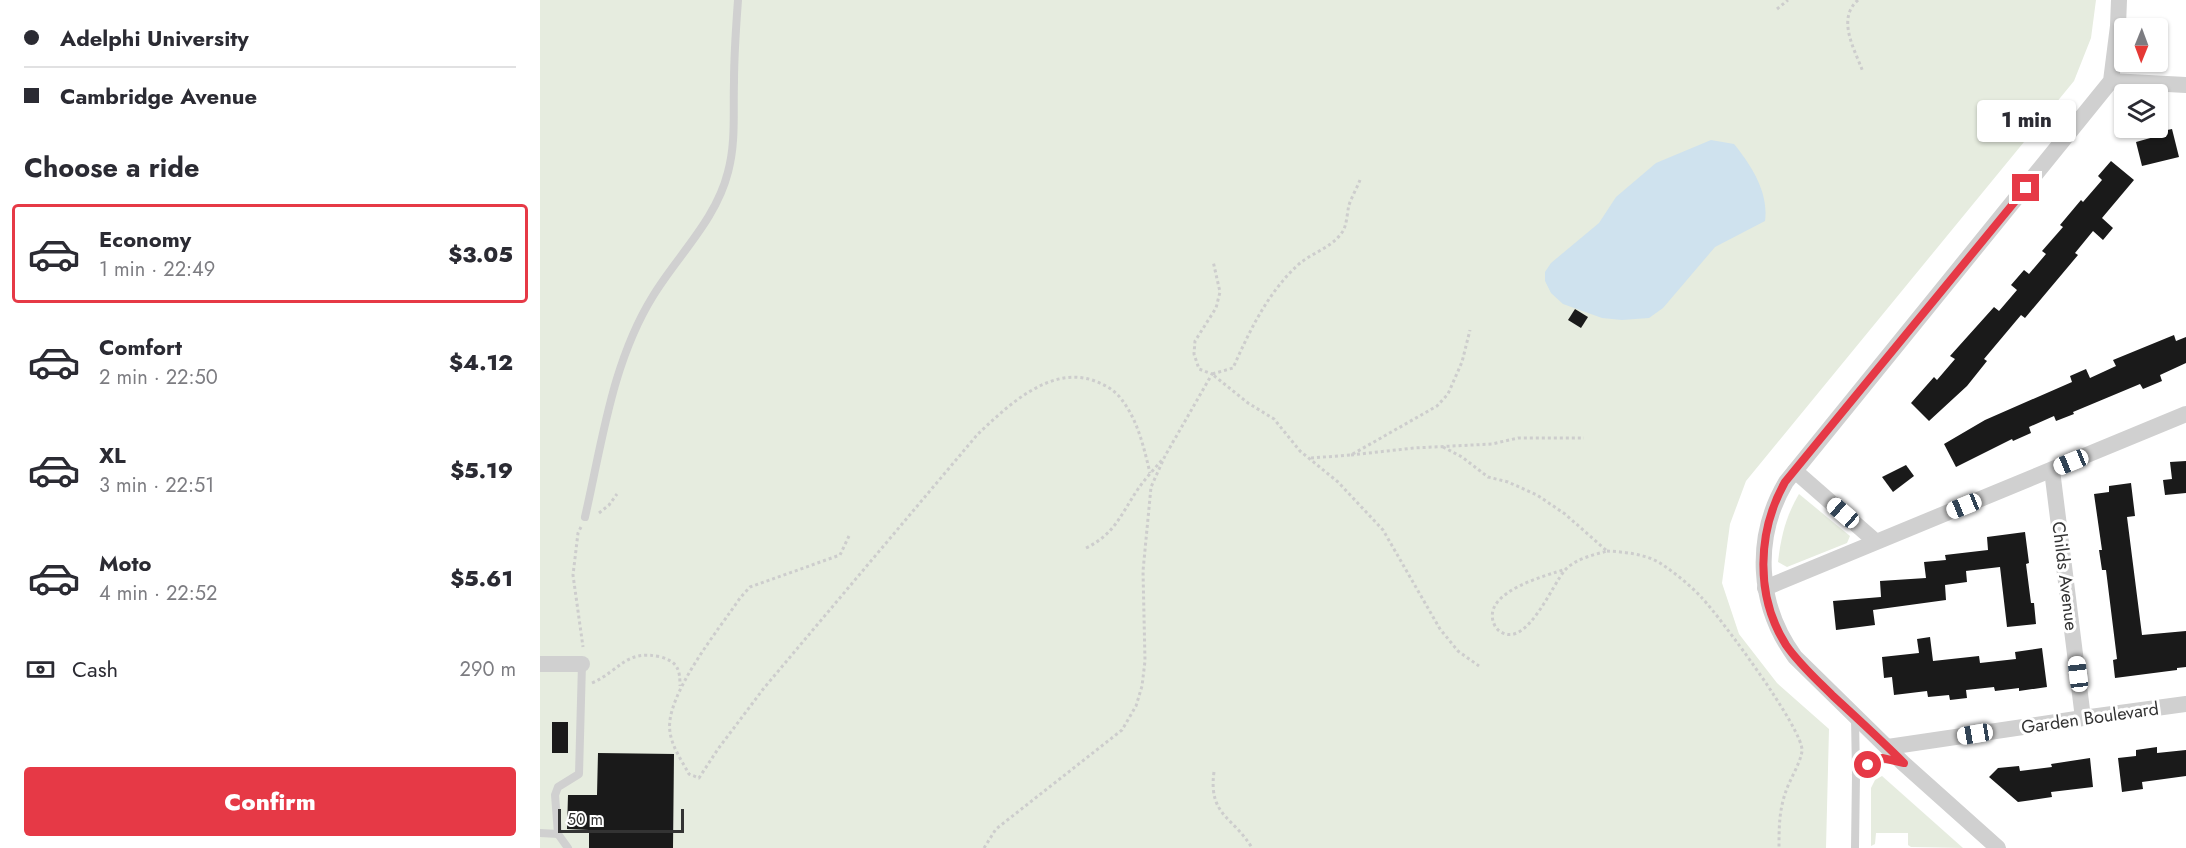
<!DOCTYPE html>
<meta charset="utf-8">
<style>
:root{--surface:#fff;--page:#f2f2f3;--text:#2b2b33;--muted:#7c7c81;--line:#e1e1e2;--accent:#e63946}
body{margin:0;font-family:Jost,sans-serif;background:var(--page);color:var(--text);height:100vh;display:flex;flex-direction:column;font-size:22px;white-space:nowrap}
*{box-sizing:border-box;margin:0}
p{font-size:20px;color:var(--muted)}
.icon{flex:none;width:33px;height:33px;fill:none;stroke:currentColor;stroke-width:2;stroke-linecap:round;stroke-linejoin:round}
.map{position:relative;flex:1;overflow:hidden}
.side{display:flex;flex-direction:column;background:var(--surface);width:540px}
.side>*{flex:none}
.top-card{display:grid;align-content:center;height:132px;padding:0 24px;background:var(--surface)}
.needle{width:39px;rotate:181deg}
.fabs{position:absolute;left:1574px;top:18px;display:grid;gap:12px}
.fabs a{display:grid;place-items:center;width:54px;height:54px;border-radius:6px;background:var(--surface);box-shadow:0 2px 4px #0004;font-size:30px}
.scale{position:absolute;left:18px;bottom:15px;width:126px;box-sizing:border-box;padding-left:6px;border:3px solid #333;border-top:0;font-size:16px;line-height:21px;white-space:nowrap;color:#333;-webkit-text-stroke:4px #fff;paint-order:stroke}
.end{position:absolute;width:27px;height:27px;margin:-14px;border:8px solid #e63946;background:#fff;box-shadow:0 0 0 3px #fff}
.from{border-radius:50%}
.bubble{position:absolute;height:42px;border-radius:6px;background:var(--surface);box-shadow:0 2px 4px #0004;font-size:20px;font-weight:800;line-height:42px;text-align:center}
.car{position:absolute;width:18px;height:36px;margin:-18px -9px;border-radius:8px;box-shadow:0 0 4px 2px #0007;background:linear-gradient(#fff 24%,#345 0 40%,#fff 0 76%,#345 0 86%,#fff 0)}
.top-card b{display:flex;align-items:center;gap:21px;height:57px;font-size:22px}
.top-card b+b{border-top:2px solid var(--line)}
.top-card i{width:15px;height:15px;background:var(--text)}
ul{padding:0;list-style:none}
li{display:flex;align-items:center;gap:18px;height:99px;margin:0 12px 9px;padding:0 12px;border:3px solid transparent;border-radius:6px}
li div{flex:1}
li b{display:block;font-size:22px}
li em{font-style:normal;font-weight:800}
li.current{border-color:var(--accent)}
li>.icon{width:54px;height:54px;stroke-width:1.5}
h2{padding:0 24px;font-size:27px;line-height:72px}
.pay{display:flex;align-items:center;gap:15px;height:66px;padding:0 24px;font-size:22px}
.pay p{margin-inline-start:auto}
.primary-button{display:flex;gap:12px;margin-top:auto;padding:12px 24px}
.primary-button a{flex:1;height:69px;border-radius:6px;background:var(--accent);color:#fff;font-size:24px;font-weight:800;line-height:69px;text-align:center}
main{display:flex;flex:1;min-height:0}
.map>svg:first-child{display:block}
</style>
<main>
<section class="side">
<div class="top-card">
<b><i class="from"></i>Adelphi University</b>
<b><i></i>Cambridge Avenue</b>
</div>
<h2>Choose a ride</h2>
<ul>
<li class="current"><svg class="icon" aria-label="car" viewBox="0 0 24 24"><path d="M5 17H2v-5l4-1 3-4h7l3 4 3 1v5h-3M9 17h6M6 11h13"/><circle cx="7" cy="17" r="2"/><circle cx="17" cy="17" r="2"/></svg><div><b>Economy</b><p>1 min · 22:49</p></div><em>$3.05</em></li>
<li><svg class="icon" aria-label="car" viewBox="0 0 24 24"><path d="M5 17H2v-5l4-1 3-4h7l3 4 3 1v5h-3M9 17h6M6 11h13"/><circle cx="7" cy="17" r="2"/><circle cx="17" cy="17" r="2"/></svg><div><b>Comfort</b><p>2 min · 22:50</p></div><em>$4.12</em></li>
<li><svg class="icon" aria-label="car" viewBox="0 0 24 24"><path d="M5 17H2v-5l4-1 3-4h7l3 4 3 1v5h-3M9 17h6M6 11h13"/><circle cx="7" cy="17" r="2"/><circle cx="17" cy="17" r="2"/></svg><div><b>XL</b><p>3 min · 22:51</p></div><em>$5.19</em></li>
<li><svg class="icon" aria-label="car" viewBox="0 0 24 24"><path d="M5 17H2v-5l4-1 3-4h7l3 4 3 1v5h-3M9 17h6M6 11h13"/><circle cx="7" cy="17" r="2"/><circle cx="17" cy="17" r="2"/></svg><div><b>Moto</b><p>4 min · 22:52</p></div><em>$5.61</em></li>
</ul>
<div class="pay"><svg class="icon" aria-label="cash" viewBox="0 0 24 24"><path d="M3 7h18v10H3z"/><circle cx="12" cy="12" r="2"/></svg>Cash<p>290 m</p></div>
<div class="primary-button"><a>Confirm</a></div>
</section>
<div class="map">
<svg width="1646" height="848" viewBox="0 0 1646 848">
<rect width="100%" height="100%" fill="#fff"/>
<g fill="#e6ecdf">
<path d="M 0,0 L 1556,0 L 1551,38 L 1534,81 L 1206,481 L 1190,524 L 1182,583 L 1199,634 L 1237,683 L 1289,729 L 1286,848 L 0,848 Z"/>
<path d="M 1259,494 L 1310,536 L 1307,543 L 1247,567 L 1238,562 C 1241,536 1246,516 1259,494 Z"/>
<path d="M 1342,776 L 1423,848 L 1371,847 L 1368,845 L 1368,833 L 1336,833 L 1335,844 L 1331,846 L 1331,788 L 1335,780 Z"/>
</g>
<path fill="#cfe2ee" d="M 1171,140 L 1194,144 C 1211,165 1229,192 1225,221 L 1175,247 L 1123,308 L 1109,318 L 1082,320 L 1062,318 L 1023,304 L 1011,293 L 1005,281 L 1005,272 L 1011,263 L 1059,223 L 1076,197 L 1116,163 Z"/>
<g fill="#1a1a1a">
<path d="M 1632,129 L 1639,157 L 1602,166 L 1596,142 L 1614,137 L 1613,133 Z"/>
<path d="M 1571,161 L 1594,180 L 1562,218 L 1573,228 L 1563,240 L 1553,231 L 1535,253 L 1538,255 L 1485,318 L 1481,315 L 1444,359 L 1447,361 L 1427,386 L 1389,421 L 1371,403 L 1394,377 L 1397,380 L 1415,359 L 1410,356 L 1454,307 L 1459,311 L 1477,290 L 1471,285 L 1484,270 L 1489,274 L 1506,254 L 1502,251 L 1523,227 L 1520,225 L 1541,200 L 1543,202 L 1562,180 L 1558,176 Z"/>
<path d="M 1035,309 L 1048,317 L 1041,328 L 1028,320 Z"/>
<path d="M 1634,335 L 1636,341 L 1646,337 L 1646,363 L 1620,375 L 1622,381 L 1603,389 L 1600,384 L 1533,412 L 1534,414 L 1516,421 L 1514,416 L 1489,427 L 1491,433 L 1473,441 L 1472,439 L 1416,467 L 1404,444 L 1445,420 L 1532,382 L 1530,376 L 1546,369 L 1550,378 L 1576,366 L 1573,360 Z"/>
<path d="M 1646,461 L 1646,493 L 1625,495 L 1623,480 L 1632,479 L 1630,462 Z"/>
<path d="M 1366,465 L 1374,476 L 1353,492 L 1342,477 Z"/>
<path d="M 1591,483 L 1595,516 L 1587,517 L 1602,635 L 1646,631 L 1646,667 L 1637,668 L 1637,670 L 1575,678 L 1573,660 L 1577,659 L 1566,570 L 1562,570 L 1559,550 L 1562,550 L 1554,494 L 1569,492 L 1569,486 Z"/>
<path d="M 1485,532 L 1489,563 L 1486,564 L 1491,603 L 1494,603 L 1496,624 L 1467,627 L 1460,567 L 1426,571 L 1427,582 L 1405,585 L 1406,600 L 1333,610 L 1335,625 L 1296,630 L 1293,601 L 1341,597 L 1340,581 L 1386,578 L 1384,562 L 1406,560 L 1405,555 L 1448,550 L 1447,537 Z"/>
<path d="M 1390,637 L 1393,661 L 1439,656 L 1440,663 L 1476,659 L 1475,652 L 1502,648 L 1507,687 L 1479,691 L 1479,688 L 1455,691 L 1454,687 L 1426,690 L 1427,698 L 1410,700 L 1409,695 L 1388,697 L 1387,691 L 1354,695 L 1352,677 L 1344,678 L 1342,657 L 1379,653 L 1377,639 Z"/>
<rect x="12" y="722" width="16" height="31"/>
<path d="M 1617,747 L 1617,753 L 1646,750 L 1646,776 L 1602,782 L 1603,789 L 1582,792 L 1578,758 L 1596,756 L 1596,750 Z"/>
<path d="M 58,753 L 134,754 L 133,848 L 49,848 L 49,830 L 27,829 L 28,795 L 57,795 Z"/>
<path d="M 1550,758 L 1553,787 L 1511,792 L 1512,797 L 1478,802 L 1449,777 L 1458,768 L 1479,766 L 1480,771 L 1512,767 L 1511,764 Z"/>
</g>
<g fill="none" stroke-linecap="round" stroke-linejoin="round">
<g stroke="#cdcdcd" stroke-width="3" stroke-dasharray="3 3" stroke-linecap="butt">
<path d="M 1318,0 C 1296,19 1315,50 1323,72"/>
<path d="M 1237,9 L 1248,0"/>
<path d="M 820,180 C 817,188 812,196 809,205 C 807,213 807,224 803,231 C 792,248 773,252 759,264 C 728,292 710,330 693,368 L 672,374 L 708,403 L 734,419 L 760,451 L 798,482 L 843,530 L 900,629 L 918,651 L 939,666"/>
<path d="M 903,447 L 922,457 L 948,477 L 968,482 L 997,495 L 1025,514 L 1067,551 C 1053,555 1035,559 1025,570 C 1012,585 987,648 961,632 C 957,630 954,625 953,621 C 945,591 1005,576 1026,569"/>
<path d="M 811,455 L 874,448 L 952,444 L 978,438 L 1044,438"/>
<path d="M 771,458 L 811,455 L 897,406 L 908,394 L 922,362 L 930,330"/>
<path d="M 59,513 L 69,505 L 77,494"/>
<path d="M 41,527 L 38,533 L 33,575 L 43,647"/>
<path d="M 309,536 L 300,555 L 210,587 L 200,598 C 180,628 124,696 130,732 C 132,747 142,761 149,774 L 159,778 L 178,749 L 224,688 L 437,435 C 466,407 509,366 552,380 C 564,384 575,390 582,400 C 598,421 604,448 610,473"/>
<path d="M 546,548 C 575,534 581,514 598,489 C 605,479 614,469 622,460"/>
<path d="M 1067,551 C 1085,552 1105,554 1120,563 C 1135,573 1150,585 1162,598 C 1180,617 1264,730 1262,751 C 1260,765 1249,780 1245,794 C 1239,812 1239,829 1239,848"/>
<path d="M 52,683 C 81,670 85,649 121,657 C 138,662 140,670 140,686"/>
<path d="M 674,772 C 668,816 694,817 712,848"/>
<path d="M 444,848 L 456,829 L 582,730 L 596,706 L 602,686 L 605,661 L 603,571 L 611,487 L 625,456 L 672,374 L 659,369 L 654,354 L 655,341 L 676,308 L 680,292 L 673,261"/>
</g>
<g stroke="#d0d0d0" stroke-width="8">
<path d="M 45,517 C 62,443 72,362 113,296 C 138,255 176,220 188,172 C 196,142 193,113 194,82 C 194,55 196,27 198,0"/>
<path d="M 1315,716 L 1316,775 L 1315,848"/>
<path d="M 1316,775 L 1337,759 L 1355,760"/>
<path d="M 0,833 L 18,834 L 15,795 L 18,787 L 39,774 L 42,664"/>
<path d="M 18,834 L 28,848"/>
</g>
<g stroke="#d0d0d0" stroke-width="16">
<path d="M 1571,81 L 1646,85"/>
<path d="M 1512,470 L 1543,718"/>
<path d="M 1255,471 L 1335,541"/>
<path d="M 1225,588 L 1646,414"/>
<path d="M 0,664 L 42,664"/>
<path d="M 1348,747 L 1543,718 L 1646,704"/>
<path d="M 1458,848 L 1363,763 L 1255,657 C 1217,605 1213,538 1246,482 L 1571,81 L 1578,26 L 1579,0"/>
</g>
</g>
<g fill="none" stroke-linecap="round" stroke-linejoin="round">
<path stroke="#e63946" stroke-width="8" d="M 1328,765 L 1342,758 L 1364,763 C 1341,740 1317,718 1293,696 C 1277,680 1259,664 1246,645 C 1215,596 1217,532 1245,482 L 1486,188"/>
</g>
<g text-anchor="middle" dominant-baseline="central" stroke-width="6" stroke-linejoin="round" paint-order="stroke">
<g font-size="18" fill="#333" stroke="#fff">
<text transform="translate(1525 576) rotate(83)">Childs Avenue</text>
<text transform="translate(1550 718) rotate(-8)">Garden Boulevard</text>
</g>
</g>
</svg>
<div class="fabs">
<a><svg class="needle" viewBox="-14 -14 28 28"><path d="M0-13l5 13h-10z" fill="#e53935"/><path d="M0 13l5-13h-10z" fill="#7c7c81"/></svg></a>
<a><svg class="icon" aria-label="layers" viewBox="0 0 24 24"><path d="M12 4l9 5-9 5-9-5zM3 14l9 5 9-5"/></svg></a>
</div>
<div class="scale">50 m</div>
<i class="end from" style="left:1328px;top:765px"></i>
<i class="end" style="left:1486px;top:188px"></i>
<div class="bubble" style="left:1437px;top:100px;width:99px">1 min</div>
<i class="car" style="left:1531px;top:462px;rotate:248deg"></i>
<i class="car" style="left:1424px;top:506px;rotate:248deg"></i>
<i class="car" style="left:1303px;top:513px;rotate:311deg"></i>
<i class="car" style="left:1538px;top:674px;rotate:353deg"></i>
<i class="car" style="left:1435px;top:734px;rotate:261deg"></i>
</div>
</main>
